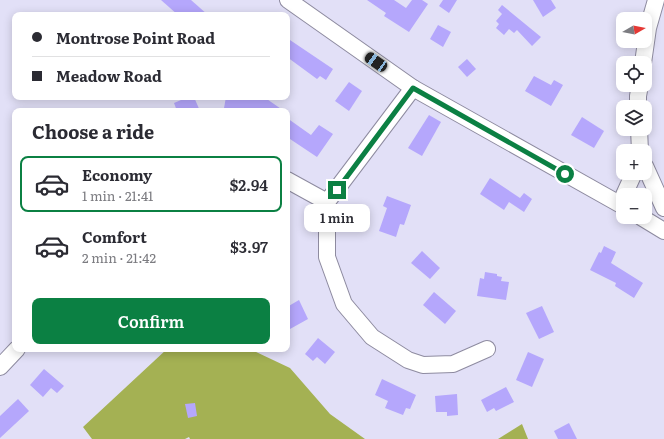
<!DOCTYPE html>
<meta charset="utf-8">
<style>
:root{--surface:#fff;--page:#f7f7f7;--text:#2b2b33;--muted:#7c7c81;--line:#e1e1e2;--accent:#0b8043}
body{margin:0;font-family:Literata,serif;background:var(--page);color:var(--text);height:100vh;display:flex;flex-direction:column;font-size:15px;white-space:nowrap}
*{box-sizing:border-box;margin:0}
p{font-size:13px;color:var(--muted)}
.icon{flex:none;width:22px;height:22px;fill:none;stroke:currentColor;stroke-width:2;stroke-linecap:round;stroke-linejoin:round}
.map{position:relative;flex:1;overflow:hidden}
.panel{position:absolute;left:12px;top:108px;width:278px;height:244px;display:flex;flex-direction:column;background:var(--surface);border-radius:8px;box-shadow:0 2px 10px #0003}
.panel>*{flex:none}
.hud{position:absolute;left:12px;top:12px;width:278px;height:88px;border-radius:8px;box-shadow:0 2px 10px #0003;display:grid;align-content:center;height:88px;padding:0 20px;background:var(--surface)}
.needle{width:26px;rotate:81deg}
.fabs{position:absolute;left:616px;top:12px;display:grid;gap:8px}
.fabs a{display:grid;place-items:center;width:36px;height:36px;border-radius:8px;background:var(--surface);box-shadow:0 2px 10px #0003;font-size:20px}
.end{position:absolute;width:18px;height:18px;margin:-9px;border:5px solid #0b8043;background:#fff;box-shadow:0 0 0 2px #fff}
.from{border-radius:50%}
.bubble{position:absolute;height:28px;border-radius:8px;background:var(--surface);box-shadow:0 2px 10px #0003;font-size:13px;font-weight:600;line-height:28px;text-align:center}
.car{position:absolute;width:12px;height:24px;margin:-12px -6px;border-radius:5px;box-shadow:0 0 3px 1px #0007;background:linear-gradient(#222 24%,#8ab4d8 0 40%,#222 0 76%,#8ab4d8 0 86%,#222 0)}
.hud b{display:flex;align-items:center;gap:14px;height:38px;font-size:15px}
.hud b+b{border-top:1px solid var(--line)}
.hud i{width:10px;height:10px;background:var(--text)}
ul{padding:0;list-style:none}
li{display:flex;align-items:center;gap:12px;height:56px;margin:0 8px 6px;padding:0 12px;border:2px solid transparent;border-radius:8px}
li div{flex:1}
li b{display:block;font-size:15px}
li em{font-style:normal;font-weight:600}
li.selected{border-color:var(--accent)}
li>.icon{width:36px;height:36px;stroke-width:1.5}
h2{padding:0 20px;font-size:18px;line-height:48px}
.cta{display:flex;gap:8px;margin-top:auto;padding:8px 20px}
.cta a{flex:1;height:46px;border-radius:8px;background:var(--accent);color:#fff;font-size:16px;font-weight:600;line-height:46px;text-align:center}
.map>svg:first-child{display:block}
</style>
<div class="map">
<svg width="664" height="439" viewBox="0 0 664 439">
<rect width="100%" height="100%" fill="#e2e0f7"/>
<g fill="#a4b153">
<path d="M 167,349 L 250,349 L 290,368 L 330,414 L 365,439 L 190,439 L 189,437 L 185,439 L 92,439 L 83,427 Z"/>
<path d="M 522,424 L 528,439 L 498,439 Z"/>
</g>
<g fill="#b5a7fc">
<path d="M 161,0 L 191,0 L 208,15 L 178,15 Z"/>
<path d="M 367,0 L 394,0 L 406,8 L 412,0 L 422,0 L 428,4 L 409,32 L 384,16 L 386,13 Z"/>
<path d="M 443,0 L 457,0 L 449,13 L 439,6 Z"/>
<path d="M 533,0 L 551,0 L 556,8 L 543,17 Z"/>
<path d="M 502,5 L 541,37 L 532,46 L 517,30 L 514,33 L 509,29 L 504,35 L 496,28 L 499,24 L 496,21 L 502,14 L 498,10 Z"/>
<path d="M 438,25 L 451,32 L 443,47 L 430,39 Z"/>
<path d="M 287,38 L 333,69 L 326,80 L 320,76 L 317,79 L 287,57 Z"/>
<path d="M 467,59 L 476,69 L 467,77 L 458,67 Z"/>
<path d="M 534,76 L 551,85 L 554,80 L 563,85 L 551,106 L 525,91 Z"/>
<path d="M 349,82 L 362,91 L 349,111 L 335,101 Z"/>
<path d="M 188,97 L 194,97 L 200,111 L 177,111 L 174,103 Z"/>
<path d="M 226,97 L 264,97 L 284,111 L 242,111 L 224,108 Z"/>
<path d="M 429,115 L 441,122 L 422,156 L 408,148 Z"/>
<path d="M 582,117 L 604,131 L 594,148 L 571,135 Z"/>
<path d="M 287,118 L 311,135 L 319,125 L 333,134 L 317,157 L 287,137 Z"/>
<path d="M 490,178 L 520,198 L 524,193 L 532,199 L 524,212 L 509,202 L 504,210 L 480,194 Z"/>
<path d="M 387,196 L 411,205 L 404,225 L 400,224 L 396,237 L 379,231 L 387,208 L 383,206 Z"/>
<path d="M 604,246 L 616,252 L 611,263 L 643,283 L 634,298 L 615,286 L 616,283 L 590,270 L 599,252 L 601,253 Z"/>
<path d="M 422,251 L 440,268 L 430,279 L 411,263 Z"/>
<path d="M 485,272 L 497,274 L 497,276 L 502,277 L 501,281 L 509,282 L 506,300 L 477,296 L 480,278 L 484,279 Z"/>
<path d="M 434,292 L 456,311 L 445,324 L 423,305 Z"/>
<path d="M 299,300 L 308,319 L 290,329 L 287,323 L 287,307 Z"/>
<path d="M 542,306 L 554,332 L 539,339 L 526,313 Z"/>
<path d="M 318,338 L 335,352 L 325,364 L 317,357 L 313,361 L 305,354 Z"/>
<path d="M 528,352 L 544,359 L 532,387 L 516,380 Z"/>
<path d="M 44,369 L 64,386 L 57,393 L 51,388 L 43,397 L 30,385 Z"/>
<path d="M 382,379 L 416,395 L 410,409 L 406,408 L 403,415 L 385,408 L 388,401 L 375,395 Z"/>
<path d="M 506,387 L 514,402 L 496,411 L 494,408 L 487,412 L 481,400 Z"/>
<path d="M 457,394 L 458,415 L 447,416 L 447,412 L 436,412 L 435,396 Z"/>
<path d="M 18,399 L 29,411 L 0,438 L 0,416 Z"/>
<path d="M 195,403 L 197,416 L 188,418 L 185,404 Z"/>
<path d="M 569,423 L 577,439 L 558,439 L 554,431 Z"/>
</g>
<g fill="none" stroke-linecap="round" stroke-linejoin="round">
<g stroke="#8e8ba0" stroke-width="18">
<g id="minor">
<path d="M 288,0 L 413,88 L 623,206"/>
<path d="M 643,63 L 648,28 L 656,0"/>
<path d="M 638,107 L 638,96 L 640,85"/>
<path d="M 639,129 L 640,151"/>
<path d="M 645,166 L 664,208"/>
<path d="M 287,180 L 327,202"/>
<path d="M 624,195 L 634,173"/>
<path d="M 327,202 L 327,257 L 344,304 L 372,337 L 408,360 L 423,365 L 453,364 L 487,349"/>
<path d="M 327,202 L 413,88"/>
<path d="M 641,217 L 664,231"/>
<path d="M 0,367 L 17,349"/>
</g>
</g>
<use href="#minor" stroke="#fff" stroke-width="16"/>
</g>
<g fill="none" stroke-linecap="round" stroke-linejoin="round">
<path stroke="#0b8043" stroke-width="5" d="M 337,190 L 413,88 L 565,174"/>
</g>
</svg>
<div class="fabs">
<a><svg class="needle" viewBox="-14 -14 28 28"><path d="M0-13l5 13h-10z" fill="#e53935"/><path d="M0 13l5-13h-10z" fill="#7c7c81"/></svg></a>
<a><svg class="icon" aria-label="locate" viewBox="0 0 24 24"><circle cx="12" cy="12" r="6"/><path d="M12 2v4M12 18v4M2 12h4M18 12h4"/></svg></a>
<a><svg class="icon" aria-label="layers" viewBox="0 0 24 24"><path d="M12 4l9 5-9 5-9-5zM3 14l9 5 9-5"/></svg></a>
<a>+</a>
<a>−</a>
</div>
<i class="end from" style="left:565px;top:174px"></i>
<i class="end" style="left:337px;top:190px"></i>
<div class="bubble" style="left:304px;top:204px;width:66px">1 min</div>
<i class="car" style="left:376px;top:62px;rotate:305deg"></i>
<div class="hud">
<b><i class="from"></i>Montrose Point Road</b>
<b><i></i>Meadow Road</b>
</div>
<section class="panel">
<h2>Choose a ride</h2>
<ul>
<li class="selected"><svg class="icon" aria-label="car" viewBox="0 0 24 24"><path d="M5 17H2v-5l4-1 3-4h7l3 4 3 1v5h-3M9 17h6M6 11h13"/><circle cx="7" cy="17" r="2"/><circle cx="17" cy="17" r="2"/></svg><div><b>Economy</b><p>1 min · 21:41</p></div><em>$2.94</em></li>
<li><svg class="icon" aria-label="car" viewBox="0 0 24 24"><path d="M5 17H2v-5l4-1 3-4h7l3 4 3 1v5h-3M9 17h6M6 11h13"/><circle cx="7" cy="17" r="2"/><circle cx="17" cy="17" r="2"/></svg><div><b>Comfort</b><p>2 min · 21:42</p></div><em>$3.97</em></li>
</ul>
<div class="cta"><a>Confirm</a></div>
</section>
</div>
